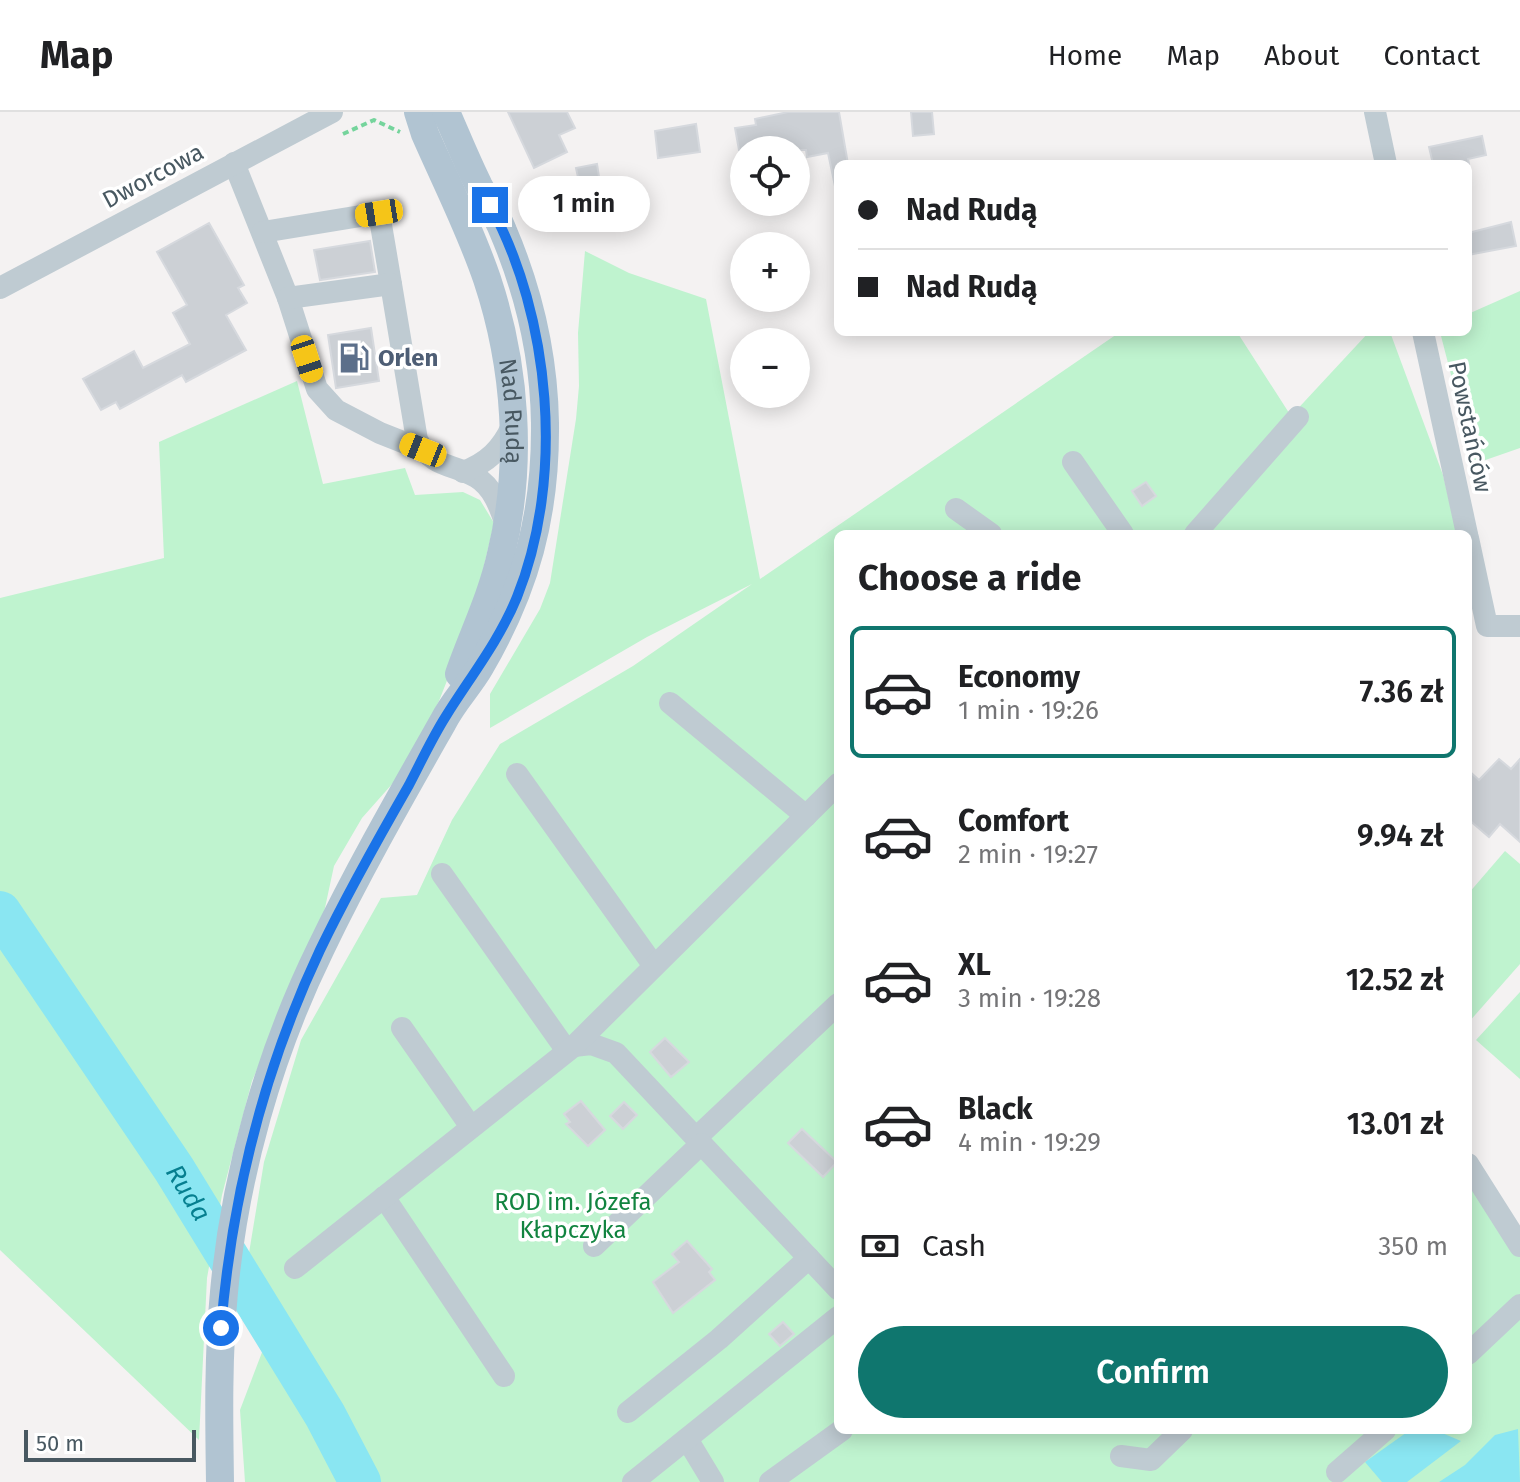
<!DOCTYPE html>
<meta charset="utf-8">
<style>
:root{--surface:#fff;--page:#f6f6f6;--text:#202124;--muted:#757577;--line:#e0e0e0;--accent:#0f766e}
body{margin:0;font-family:"Fira Sans",sans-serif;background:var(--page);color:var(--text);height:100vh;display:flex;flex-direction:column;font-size:30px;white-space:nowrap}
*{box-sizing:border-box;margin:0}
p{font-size:26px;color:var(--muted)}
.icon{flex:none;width:44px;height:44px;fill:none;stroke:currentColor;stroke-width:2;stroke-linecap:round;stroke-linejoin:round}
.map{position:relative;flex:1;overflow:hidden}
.details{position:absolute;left:834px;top:418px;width:638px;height:904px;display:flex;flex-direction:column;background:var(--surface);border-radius:12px;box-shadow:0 4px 20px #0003}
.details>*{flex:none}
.guide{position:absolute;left:834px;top:48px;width:638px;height:176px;border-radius:12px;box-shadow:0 4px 20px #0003;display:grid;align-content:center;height:176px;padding:0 24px;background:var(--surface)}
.controls{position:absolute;left:730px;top:24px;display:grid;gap:16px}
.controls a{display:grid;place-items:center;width:80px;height:80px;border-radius:50%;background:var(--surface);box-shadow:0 4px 20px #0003;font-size:40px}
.scale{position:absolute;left:24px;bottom:20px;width:172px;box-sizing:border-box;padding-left:8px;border:4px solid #485861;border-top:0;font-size:22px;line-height:28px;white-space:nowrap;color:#485861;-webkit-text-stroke:6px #fff;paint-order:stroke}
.end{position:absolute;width:36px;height:36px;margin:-18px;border:10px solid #1a73e8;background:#fff;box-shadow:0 0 0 4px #fff}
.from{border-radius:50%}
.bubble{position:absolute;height:56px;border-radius:28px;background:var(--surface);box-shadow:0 4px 20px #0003;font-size:26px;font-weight:600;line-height:56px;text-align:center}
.car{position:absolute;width:24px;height:48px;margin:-24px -12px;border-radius:10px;box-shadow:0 0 6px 2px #0007;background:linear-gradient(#f5c518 24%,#345 0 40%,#f5c518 0 76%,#345 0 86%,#f5c518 0)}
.guide b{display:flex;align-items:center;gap:28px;height:76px;font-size:30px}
.guide b+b{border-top:2px solid var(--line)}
.guide i{width:20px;height:20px;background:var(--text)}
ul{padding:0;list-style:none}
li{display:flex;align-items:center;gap:24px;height:132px;margin:0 16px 12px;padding:0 8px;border:4px solid transparent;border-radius:12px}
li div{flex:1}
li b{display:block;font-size:30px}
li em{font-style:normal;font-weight:600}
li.active{border-color:var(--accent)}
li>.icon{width:72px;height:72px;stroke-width:1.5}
h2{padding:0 24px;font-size:36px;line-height:96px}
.pay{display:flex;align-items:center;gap:20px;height:88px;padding:0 24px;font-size:30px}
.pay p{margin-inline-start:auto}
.button{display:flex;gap:16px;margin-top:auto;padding:16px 24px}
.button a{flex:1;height:92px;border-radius:48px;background:var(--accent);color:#fff;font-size:32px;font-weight:600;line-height:92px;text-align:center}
header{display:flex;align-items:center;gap:48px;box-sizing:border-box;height:112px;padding:0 40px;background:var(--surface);border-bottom:2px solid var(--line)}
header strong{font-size:38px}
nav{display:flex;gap:44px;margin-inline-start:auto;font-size:28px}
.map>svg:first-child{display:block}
</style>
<header>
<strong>Map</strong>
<nav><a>Home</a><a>Map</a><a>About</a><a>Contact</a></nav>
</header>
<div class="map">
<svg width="1520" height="1370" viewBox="0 0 1520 1370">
<rect width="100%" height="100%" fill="#f4f2f2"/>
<g fill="#bff3cf">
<path d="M 585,139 L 629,161 L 706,187 L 760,467 L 1120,220 L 1237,220 L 1291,304 L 1369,220 L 1390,220 L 1443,363 L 1457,422 L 838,422 L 838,1318 L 1468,1318 L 1468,1043 L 1520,1127 L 1520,1370 L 245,1370 L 240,1298 L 277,1201 L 248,1147 L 264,1050 L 301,928 L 381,786 L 417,783 L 452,708 L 500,632 L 633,554 L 752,472 L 647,525 L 490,616 L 490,582 L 540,497 L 550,471 L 576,307 L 579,274 L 578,221 Z"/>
<path d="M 1520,179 L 1520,336 L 1474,352 L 1440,220 L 1468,220 L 1468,202 Z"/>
<path d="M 297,269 L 323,372 L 405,356 L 415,383 L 463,380 L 480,388 L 494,411 L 472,505 L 439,589 L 401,662 L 362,706 L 334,754 L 323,805 L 252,969 L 222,1083 L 207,1166 L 199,1328 L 0,1138 L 0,486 L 164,446 L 159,330 Z"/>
<path d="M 1505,739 L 1520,752 L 1520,852 L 1468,911 L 1468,782 Z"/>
<path d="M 1520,880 L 1520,967 L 1476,928 Z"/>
</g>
<g fill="#8ae6f2">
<path d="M 1518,1317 L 1520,1370 L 1439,1370 L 1465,1353 L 1495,1323 Z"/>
<path d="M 1410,1318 L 1435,1318 L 1461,1329 L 1407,1370 L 1382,1370 L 1365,1350 Z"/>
</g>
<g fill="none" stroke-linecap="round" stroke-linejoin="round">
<path stroke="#8ae6f2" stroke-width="42" id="s1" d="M 0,800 L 174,1057 L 325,1303 L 360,1370"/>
</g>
<g fill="#ccd0d5" stroke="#d6d9de" stroke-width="2">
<path d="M 508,0 L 567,0 L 575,16 L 559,23 L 567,40 L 534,56 Z"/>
<path d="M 788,0 L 839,0 L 848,52 L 838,52 L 838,78 L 836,79 L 828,41 L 807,45 L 806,38 L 739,38 L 735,16 L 756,13 L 755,7 Z"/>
<path d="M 911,0 L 932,0 L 934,22 L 913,24 Z"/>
<path d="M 696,12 L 700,40 L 658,46 L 655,19 Z"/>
<path d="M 1482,24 L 1486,43 L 1468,47 L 1469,52 L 1433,52 L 1429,35 Z"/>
<path d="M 597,52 L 604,97 L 585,98 L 576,56 Z"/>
<path d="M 1511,110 L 1516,134 L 1468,143 L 1468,121 Z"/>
<path d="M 209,111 L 244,173 L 238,176 L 247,191 L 226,203 L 246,238 L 186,270 L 182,263 L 120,297 L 116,290 L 101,298 L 83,267 L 134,239 L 143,256 L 190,232 L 173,201 L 187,193 L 157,140 Z"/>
<path d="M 370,129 L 375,160 L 320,168 L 314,138 Z"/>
<path d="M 371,216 L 379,269 L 336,276 L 328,223 Z"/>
<path d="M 1146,370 L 1156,384 L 1142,394 L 1132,379 Z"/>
<path d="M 1499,647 L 1511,657 L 1520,647 L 1520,730 L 1500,712 L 1489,725 L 1468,707 L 1468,658 L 1479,668 Z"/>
<path d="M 665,926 L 689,950 L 671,965 L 650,940 Z"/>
<path d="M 581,989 L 605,1018 L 588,1034 L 566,1012 L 570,1010 L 564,1002 Z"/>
<path d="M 624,990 L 637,1003 L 623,1017 L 610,1004 Z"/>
<path d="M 802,1017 L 837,1050 L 823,1065 L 788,1031 Z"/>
<path d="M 687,1129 L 712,1157 L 709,1160 L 715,1168 L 673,1201 L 653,1170 L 679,1150 L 672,1142 Z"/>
<path d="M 783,1210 L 794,1222 L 780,1234 L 769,1222 Z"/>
</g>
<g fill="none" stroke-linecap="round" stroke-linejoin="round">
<path stroke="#75d49c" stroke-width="4" stroke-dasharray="6 4" stroke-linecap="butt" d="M 343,22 L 374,8 L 400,20"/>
<g stroke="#bfcbd2" stroke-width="22">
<path d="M 1375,0 L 1386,52"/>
<path d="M 234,51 L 288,186 L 317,277 L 336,298 L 380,321 L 423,338"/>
<path d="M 263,120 L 379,101 L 391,172"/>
<path d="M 0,176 L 332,0"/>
<path d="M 288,186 L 391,172 L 417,328 C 434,357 451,351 476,365 C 493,375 500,395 506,413"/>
<path d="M 1423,220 L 1467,422"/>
<path d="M 1073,350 L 1123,422"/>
<path d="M 463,360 C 487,351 502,337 512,314"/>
<path d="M 956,397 L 991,422"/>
<path d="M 1195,422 L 1298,305"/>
<path d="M 1468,426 L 1487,514 L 1520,514"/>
<path d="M 670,591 L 806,704"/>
<path d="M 517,662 L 654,854"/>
<path d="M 442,762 L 567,939"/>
<path d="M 402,916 L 471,1015"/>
<path d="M 574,934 L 591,932 L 616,941 L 838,1177"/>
<path d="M 696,1026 L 838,892"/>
<path d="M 1468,1052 L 1520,1134"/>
<path d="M 384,1085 L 504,1264"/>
<path d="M 594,1134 L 701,1032"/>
<path d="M 295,1156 L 574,934 L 838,672"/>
<path d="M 1468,1242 L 1520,1193"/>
<path d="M 628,1300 L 719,1227 L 809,1146"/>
<path d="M 687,1327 L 713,1370"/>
<path d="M 1121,1344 L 1151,1348 L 1182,1318"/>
<path d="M 1337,1360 L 1385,1318"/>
<path d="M 633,1370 L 838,1205"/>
<path d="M 770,1370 L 842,1318"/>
</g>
<g stroke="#b1c4d2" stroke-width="28">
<path id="s2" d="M 418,0 L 425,22 C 446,70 470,117 487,167 C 516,254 523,353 501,442 C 492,484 473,522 459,562"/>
<path d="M 220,1370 C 219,1306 218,1243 224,1180 C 235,1062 269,942 321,836 C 358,759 401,684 443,610 C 453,590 469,574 480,555 C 526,476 546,403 545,311 C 544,245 529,180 503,119 C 497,103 487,89 479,74 C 467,50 457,25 446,0"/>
</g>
</g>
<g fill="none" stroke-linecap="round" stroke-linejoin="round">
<path stroke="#1a73e8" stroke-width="10" d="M 221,1216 C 232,1084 264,957 320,838 C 347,782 378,727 409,673 C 421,650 432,626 446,604 C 471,564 499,529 517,485 C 565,365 551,205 490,93"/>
</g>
<defs>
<g id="fuel-bare" transform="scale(2.4)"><path d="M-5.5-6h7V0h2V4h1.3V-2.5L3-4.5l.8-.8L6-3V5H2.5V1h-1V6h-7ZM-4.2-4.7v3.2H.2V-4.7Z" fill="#5c6f8a" stroke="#fff" stroke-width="2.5" paint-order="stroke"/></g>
</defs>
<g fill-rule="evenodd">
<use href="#fuel-bare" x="354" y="246"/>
</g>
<g text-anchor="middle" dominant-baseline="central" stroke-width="7" stroke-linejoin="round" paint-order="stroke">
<g font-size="24" fill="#485861" stroke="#fff">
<text transform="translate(153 64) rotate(-28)">Dworcowa</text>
<text stroke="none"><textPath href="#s2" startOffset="316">Nad Rudą</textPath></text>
<text transform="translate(1470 315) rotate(78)">Powstańców</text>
</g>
<g font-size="24" font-weight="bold" fill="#4e5e75" stroke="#fff" text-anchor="start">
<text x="378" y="246">Orlen</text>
</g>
<g font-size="24" fill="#128440" stroke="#fff">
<text x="573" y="1090">ROD im. Józefa<tspan x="573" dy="28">Kłapczyka</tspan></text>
</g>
<g font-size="26" font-style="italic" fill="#067f8f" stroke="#fff">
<text stroke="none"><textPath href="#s1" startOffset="338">Ruda</textPath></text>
</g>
</g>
</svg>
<div class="controls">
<a><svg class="icon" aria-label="locate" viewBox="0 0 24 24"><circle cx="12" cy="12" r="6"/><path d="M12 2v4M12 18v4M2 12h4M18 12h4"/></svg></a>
<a>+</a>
<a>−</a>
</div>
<div class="scale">50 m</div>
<i class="end from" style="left:221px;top:1216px"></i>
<i class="end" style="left:490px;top:93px"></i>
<div class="bubble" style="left:518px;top:64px;width:132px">1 min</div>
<i class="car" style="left:379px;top:101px;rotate:261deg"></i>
<i class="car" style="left:307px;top:247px;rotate:162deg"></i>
<i class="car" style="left:423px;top:338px;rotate:292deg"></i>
<div class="guide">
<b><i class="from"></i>Nad Rudą</b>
<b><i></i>Nad Rudą</b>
</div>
<section class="details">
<h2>Choose a ride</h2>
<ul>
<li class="active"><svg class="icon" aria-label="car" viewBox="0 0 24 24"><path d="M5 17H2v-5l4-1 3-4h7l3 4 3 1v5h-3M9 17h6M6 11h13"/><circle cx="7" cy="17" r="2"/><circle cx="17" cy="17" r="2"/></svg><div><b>Economy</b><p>1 min · 19:26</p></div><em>7.36 zł</em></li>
<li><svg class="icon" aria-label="car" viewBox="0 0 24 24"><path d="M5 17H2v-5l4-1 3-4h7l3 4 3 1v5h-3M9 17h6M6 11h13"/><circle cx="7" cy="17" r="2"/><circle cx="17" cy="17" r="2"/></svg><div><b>Comfort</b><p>2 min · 19:27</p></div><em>9.94 zł</em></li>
<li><svg class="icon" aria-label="car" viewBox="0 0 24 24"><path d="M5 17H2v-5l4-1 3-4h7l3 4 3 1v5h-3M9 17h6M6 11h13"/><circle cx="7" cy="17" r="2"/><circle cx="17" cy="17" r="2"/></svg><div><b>XL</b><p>3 min · 19:28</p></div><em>12.52 zł</em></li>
<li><svg class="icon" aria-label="car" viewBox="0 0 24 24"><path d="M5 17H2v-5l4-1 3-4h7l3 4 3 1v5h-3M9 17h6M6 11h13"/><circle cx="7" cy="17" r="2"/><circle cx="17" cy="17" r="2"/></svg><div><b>Black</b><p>4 min · 19:29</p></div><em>13.01 zł</em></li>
</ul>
<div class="pay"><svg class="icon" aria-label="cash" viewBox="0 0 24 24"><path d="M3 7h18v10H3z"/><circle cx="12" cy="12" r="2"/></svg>Cash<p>350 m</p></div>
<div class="button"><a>Confirm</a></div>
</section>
</div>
